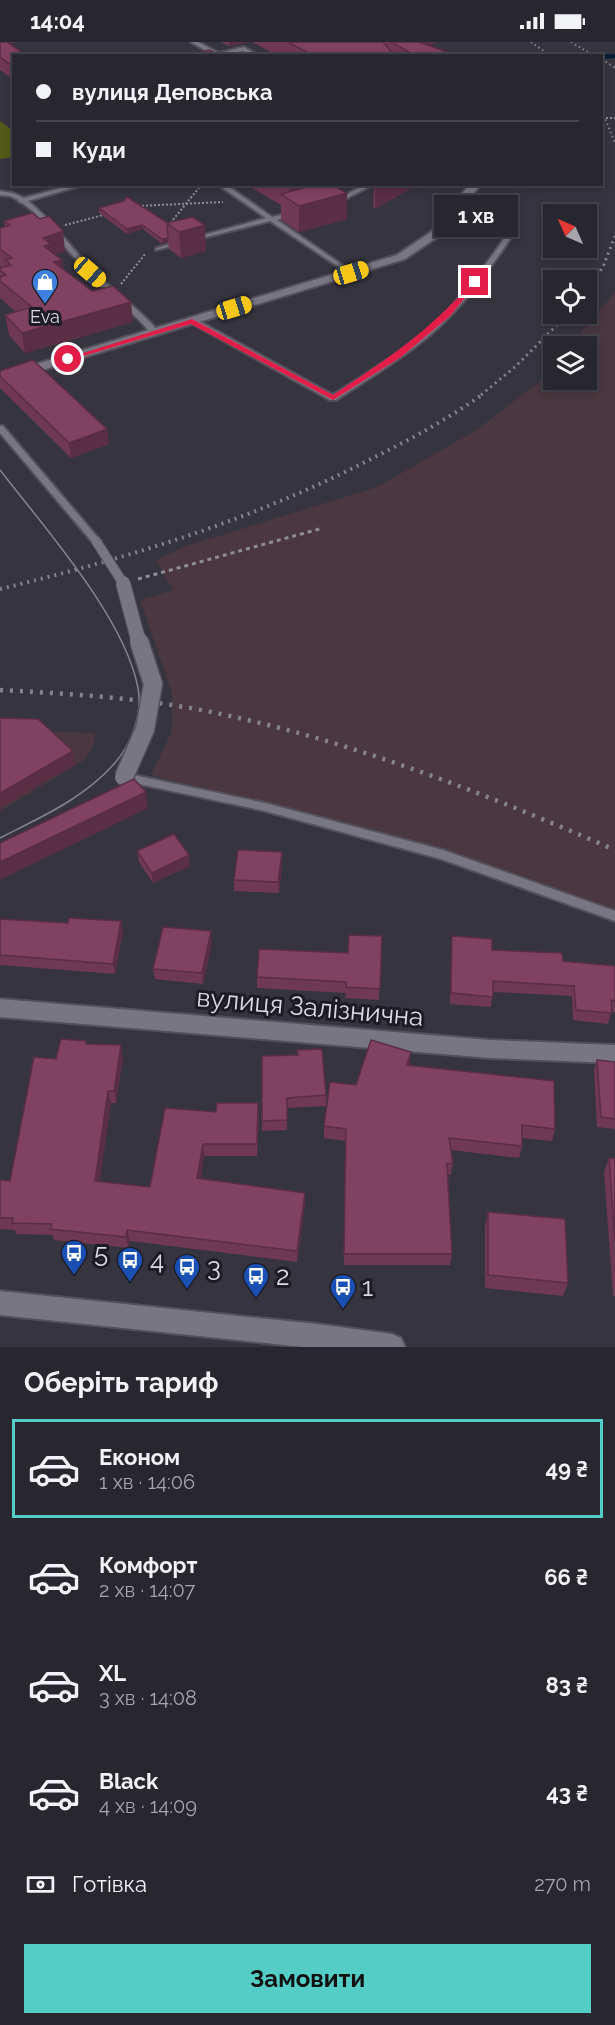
<!DOCTYPE html>
<html lang="uk">
<meta charset="utf-8">
<style>
:root{--surface:#28272f;--page:#34333b;--text:#f1f3f6;--muted:#a5a5aa;--line:#44444b;--accent:#54cdc7}
body{margin:0;font-family:Raleway,sans-serif;background:var(--page);color:var(--text);height:100vh;display:flex;flex-direction:column;font-size:22px;white-space:nowrap}
*{box-sizing:border-box;margin:0}
p{font-size:20px;color:var(--muted)}
.icon{flex:none;width:33px;height:33px;fill:none;stroke:currentColor;stroke-width:2;stroke-linecap:round;stroke-linejoin:round}
.map{position:relative;height:1305px;overflow:hidden}
.side{display:flex;flex-direction:column;background:var(--surface);flex:1}
.side>*{flex:none}
.hud{position:absolute;left:12px;top:12px;width:591px;height:132px;border-radius:0px;box-shadow:0 3px 9px #0003,0 0 0 2px var(--line);display:grid;align-content:center;height:132px;padding:0 24px;background:var(--surface)}
.needle{width:39px;rotate:315deg}
.controls{position:absolute;left:543px;top:162px;display:grid;gap:12px}
.controls a{display:grid;place-items:center;width:54px;height:54px;border-radius:0px;background:var(--surface);box-shadow:0 3px 9px #0003,0 0 0 2px var(--line);font-size:30px}
.end{position:absolute;width:27px;height:27px;margin:-14px;border:8px solid #e11d48;background:#fff;box-shadow:0 0 0 3px #fff}
.from{border-radius:50%}
.bubble{position:absolute;height:42px;border-radius:0px;background:var(--surface);box-shadow:0 3px 9px #0003,0 0 0 2px var(--line);font-size:20px;font-weight:700;line-height:42px;text-align:center}
.car{position:absolute;width:18px;height:36px;margin:-18px -9px;border-radius:8px;box-shadow:0 0 4px 2px #0007;background:linear-gradient(#f5c518 24%,#345 0 40%,#f5c518 0 76%,#345 0 86%,#f5c518 0)}
.hud b{display:flex;align-items:center;gap:21px;height:57px;font-size:22px}
.hud b+b{border-top:2px solid var(--line)}
.hud i{width:15px;height:15px;background:var(--text)}
ul{padding:0;list-style:none}
li{display:flex;align-items:center;gap:18px;height:99px;margin:0 12px 9px;padding:0 12px;border:3px solid transparent;border-radius:0px}
li div{flex:1}
li b{display:block;font-size:22px}
li em{font-style:normal;font-weight:700}
li.current{border-color:var(--accent)}
li>.icon{width:54px;height:54px;stroke-width:1.5}
h2{padding:0 24px;font-size:27px;line-height:72px}
.pay{display:flex;align-items:center;gap:15px;height:66px;padding:0 24px;font-size:22px}
.pay p{margin-inline-start:auto}
.action{display:flex;gap:12px;margin-top:auto;padding:12px 24px}
.action a{flex:1;height:69px;border-radius:0px;background:var(--accent);color:#111;font-size:24px;font-weight:700;line-height:69px;text-align:center}
.status{display:flex;justify-content:space-between;align-items:center;height:42px;padding:0 30px;background:var(--surface);direction:ltr}
.status svg{height:16px;fill:currentColor}
.map>svg:first-child{display:block}
</style>
<div class="status"><b>14:04</b><svg viewBox="0 0 49 12"><path d="M0 12V9h3v3zM5 12V6h3v6zM10 12V3h3v9zM15 12V0h3v12zM26 1h20v11H26zM47 4h2v5h-2z"/></svg></div>
<div class="map">
<svg width="615" height="1305" viewBox="0 0 615 1305">
<rect width="100%" height="100%" fill="#36343f"/>
<g fill="#4a373f">
<path d="M 615,250 L 615,881 L 469,815 L 151,733 L 172,689 L 172,651 L 140,558 L 173,548 L 156,518 L 186,504 L 377,445 L 478,387 L 544,336 L 553,325 L 554,338 L 586,338 L 586,304 L 570,304 Z"/>
<path d="M 0,688 L 95,691 L 93,705 L 83,719 L 0,769 Z"/>
</g>
<path fill="#545b18" d="M 0,79 L 13,89 L 13,115 L 0,117 Z"/>
<g fill="none" stroke-linecap="round" stroke-linejoin="round">
<path stroke="#001e35" stroke-width="4" d="M 602,15 L 615,14"/>
<g stroke="#53505a" stroke-width="4">
<g id="service">
<path d="M 191,0 L 198,0 L 219,11 L 244,5 L 259,14 L 252,14 L 243,9 L 215,14 Z"/>
<path d="M 75,142 L 87,142 L 28,159 C 54,180 72,207 94,230 C 115,251 140,267 159,290 L 158,292 L 152,292 L 137,276 L 89,232 L 34,170 L 22,161 L 19,160 L 18,158 L 10,154 L 0,153 L 0,149 L 13,151 L 24,156 Z"/>
<path d="M 217,142 L 225,142 L 272,175 L 296,170 L 296,172 L 277,178 L 354,231 L 349,232 L 270,179 L 156,208 L 156,206 L 266,176 Z"/>
<path d="M 366,142 L 375,142 L 337,161 L 332,160 Z"/>
<path d="M 511,187 L 516,188 C 493,223 469,257 438,286 C 407,314 371,335 336,358 L 330,358 L 188,279 L 195,277 L 333,353 C 367,331 402,310 432,284 C 463,256 487,221 511,187 Z"/>
<path d="M 0,384 L 3,384 L 99,497 L 101,499 L 99,501 L 93,501 L 0,391 Z"/>
<path d="M 124,731 L 265,761 L 443,808 L 615,869 L 615,879 L 441,817 L 265,769 L 120,738 L 118,735 L 120,732 Z"/>
</g>
</g>
<g stroke="#53505a" stroke-width="4">
<g id="minor">
<path d="M 470,142 L 481,142 L 439,194 L 405,217 L 0,341 L 0,333 L 397,213 L 431,190 Z"/>
<path d="M 0,957 L 490,998 L 615,1003 L 615,1021 L 490,1016 L 0,975 Z"/>
<path d="M 0,1249 L 317,1282 L 392,1292 L 401,1296 L 405,1305 L 303,1305 L 0,1273 Z"/>
</g>
</g>
<g stroke="#8f8e97" stroke-width="2" stroke-dasharray="2 2" stroke-linecap="butt">
<path d="M 602,76 L 615,76"/>
<path d="M 138,164 L 223,160"/>
<path d="M 65,183 L 107,172"/>
<path d="M 168,184 L 202,142"/>
<path d="M 121,242 L 146,211"/>
</g>
<path stroke="#8f8e97" stroke-width="3" stroke-dasharray="4 4" stroke-linecap="butt" d="M 138,537 L 323,486"/>
<use href="#service" fill="#787683" fill-rule="evenodd"/>
<use href="#minor" fill="#787683" fill-rule="evenodd"/>
<path stroke="#85848d" stroke-width="1.5" d="M 0,428 C 44,485 125,576 138,646 C 143,672 131,703 114,722 C 83,757 41,775 0,796"/>
<g stroke="#85848d" stroke-width="2" stroke-dasharray="1.5 3" stroke-linecap="butt">
<path d="M 531,0 L 551,14"/>
<path d="M 571,0 L 595,14"/>
<path d="M 602,17 L 615,26"/>
<path d="M 602,69 L 615,101"/>
</g>
<g stroke="#85848d" stroke-width="3" stroke-dasharray="2 4" stroke-linecap="butt">
<path d="M 586,248 L 603,225 L 615,194"/>
<path d="M 481,353 L 516,324 L 568,272"/>
</g>
<path stroke="#85848d" stroke-width="4" stroke-dasharray="2 5" stroke-linecap="butt" d="M 0,547 C 129,516 255,477 373,416 C 411,397 448,377 483,352"/>
<path stroke="#85848d" stroke-width="4.5" stroke-dasharray="3 7" stroke-linecap="butt" d="M 0,648 C 72,652 145,656 216,671 C 355,700 486,752 615,808"/>
<g stroke="#53505a" stroke-width="11" stroke-linecap="butt">
<path id="service-bridge" d="M 96,499 L 123,541"/>
</g>
<g stroke="#53505a" stroke-width="16" stroke-linecap="butt">
<path id="pedestrian-bridge-far1" d="M 123,541 L 139,601"/>
</g>
<g stroke="#53505a" stroke-width="21" stroke-linecap="butt">
<path id="pedestrian-bridge" d="M 124,735 L 145,687 L 153,642 L 139,599"/>
</g>
<use href="#service-bridge" stroke="#787683" stroke-width="9"/>
<use href="#pedestrian-bridge-far1" stroke="#787683" stroke-width="14"/>
<use href="#pedestrian-bridge" stroke="#787683" stroke-width="18"/>
</g>
<g fill="#6f3853">
<path d="M 0,0 L 17,0 L 9,1 L 14,14 L 14,38 L 0,28 Z"/>
<path d="M 221,0 L 249,0 L 229,4 Z"/>
<path d="M 252,0 L 437,0 L 432,2 L 431,4 L 458,14 L 278,14 Z"/>
<path d="M 251,142 L 317,142 L 347,177 L 299,190 L 281,178 L 281,163 L 252,146 Z"/>
<path d="M 374,142 L 418,142 L 375,167 L 373,164 Z"/>
<path d="M 99,166 L 168,181 L 206,209 L 181,216 L 169,207 L 168,200 L 162,202 L 143,187 L 127,192 L 99,171 Z"/>
<path d="M 4,179 L 65,209 L 55,212 L 62,218 L 64,228 L 133,280 L 25,311 L 9,293 L 5,273 L 16,270 L 0,256 L 0,226 L 2,226 L 0,224 L 0,186 L 5,185 Z"/>
<path d="M 0,329 L 107,387 L 109,402 L 71,416 L 0,346 Z"/>
<path d="M 137,809 L 190,824 L 153,841 L 139,820 Z"/>
<path d="M 282,821 L 279,851 L 234,849 L 234,838 Z"/>
<path d="M 0,877 L 68,881 L 121,879 L 123,890 L 115,932 L 0,923 Z"/>
<path d="M 382,894 L 379,958 L 345,956 L 346,951 L 257,946 L 257,935 L 348,911 Z"/>
<path d="M 452,894 L 492,908 L 563,919 L 615,924 L 615,970 L 611,969 L 608,982 L 573,978 L 572,954 L 493,950 L 491,965 L 450,962 L 451,905 Z"/>
<path d="M 212,900 L 203,942 L 155,937 L 153,927 Z"/>
<path d="M 86,999 L 87,1002 L 123,1015 L 116,1061 L 111,1061 L 99,1140 L 150,1145 L 165,1066 L 259,1073 L 257,1114 L 204,1114 L 201,1136 L 305,1151 L 305,1162 L 297,1220 L 130,1199 L 128,1206 L 54,1198 L 52,1193 L 16,1192 L 15,1188 L 0,1187 L 0,1138 L 10,1139 L 56,1017 Z"/>
<path d="M 262,1014 L 326,1053 L 326,1064 L 287,1066 L 287,1088 L 262,1089 Z"/>
<path d="M 597,1018 L 615,1020 L 615,1087 L 597,1085 L 594,1028 Z"/>
<path d="M 410,1023 L 555,1087 L 552,1099 L 522,1096 L 522,1104 L 519,1116 L 451,1108 L 453,1121 L 451,1133 L 447,1133 L 452,1212 L 450,1223 L 344,1223 L 345,1099 L 324,1096 L 324,1084 L 356,1043 Z"/>
<path d="M 609,1116 L 615,1117 L 615,1254 L 613,1254 L 604,1130 Z"/>
<path d="M 488,1170 L 568,1241 L 563,1254 L 485,1246 L 485,1184 Z"/>
</g>
<g fill="#5a2e43">
<path d="M 229,0 L 249,0 L 229,4 Z"/>
<path d="M 414,0 L 437,0 L 432,2 L 431,13 Z"/>
<path d="M 289,142 L 317,142 L 347,151 L 347,177 L 299,190 L 299,164 L 289,158 Z"/>
<path d="M 380,142 L 418,142 L 375,167 L 375,145 Z"/>
<path d="M 142,183 L 143,187 L 127,192 L 127,187 Z"/>
<path d="M 205,183 L 206,209 L 181,216 L 179,190 Z"/>
<path d="M 63,189 L 65,209 L 53,213 L 45,204 L 43,196 Z"/>
<path d="M 168,196 L 168,200 L 162,202 L 162,197 Z"/>
<path d="M 62,218 L 65,237 L 54,220 Z"/>
<path d="M 131,260 L 133,280 L 25,311 L 22,291 Z"/>
<path d="M 107,387 L 109,402 L 71,416 L 69,401 Z"/>
<path d="M 73,709 L 75,722 L 0,766 L 0,751 Z"/>
<path d="M 146,750 L 148,766 L 0,838 L 0,820 Z"/>
<path d="M 282,810 L 282,821 L 279,851 L 278,840 Z"/>
<path d="M 189,813 L 190,824 L 153,841 L 152,831 Z"/>
<path d="M 121,879 L 123,890 L 115,932 L 113,922 Z"/>
<path d="M 211,889 L 212,900 L 203,942 L 202,931 Z"/>
<path d="M 121,1003 L 123,1015 L 116,1061 L 114,1049 Z"/>
<path d="M 411,1010 L 410,1022 L 406,1036 L 407,1023 Z"/>
<path d="M 108,1049 L 111,1061 L 98,1151 L 95,1139 Z"/>
<path d="M 258,1061 L 259,1073 L 257,1114 L 257,1102 Z"/>
<path d="M 203,1102 L 204,1114 L 199,1147 L 197,1136 Z"/>
<path d="M 305,1151 L 305,1162 L 297,1220 L 297,1209 Z"/>
<path d="M 127,1188 L 130,1199 L 128,1206 L 126,1195 Z"/>
</g>
<g fill="#814160" stroke="#5a2e43" stroke-width="1.5">
<path d="M 0,0 L 7,0 L 27,14 L 14,14 L 14,25 L 0,15 Z"/>
<path d="M 288,0 L 383,0 L 395,14 L 314,14 Z"/>
<path d="M 391,0 L 419,0 L 458,14 L 416,14 Z"/>
<path d="M 209,8 L 221,14 L 184,14 Z"/>
<path d="M 318,142 L 331,142 L 347,151 L 299,164 L 281,152 Z"/>
<path d="M 127,155 L 168,181 L 167,181 L 168,196 L 162,197 L 142,183 L 127,187 L 99,166 L 124,159 Z"/>
<path d="M 32,171 L 40,177 L 49,174 L 63,189 L 43,196 L 51,202 L 44,204 L 62,218 L 54,220 L 92,249 L 113,244 L 131,260 L 22,291 L 5,273 L 32,265 L 0,239 L 0,235 L 6,233 L 0,228 L 0,226 L 11,223 L 5,218 L 12,216 L 0,207 L 0,186 L 10,183 L 4,179 Z"/>
<path d="M 192,175 L 205,183 L 179,190 L 167,181 Z"/>
<path d="M 33,318 L 107,387 L 69,401 L 0,334 L 0,329 Z"/>
<path d="M 0,676 L 38,677 L 73,709 L 0,751 Z"/>
<path d="M 134,737 L 146,750 L 0,820 L 0,801 Z"/>
<path d="M 174,792 L 189,813 L 152,831 L 137,809 Z"/>
<path d="M 238,808 L 282,810 L 278,840 L 234,838 Z"/>
<path d="M 69,876 L 121,879 L 113,922 L 0,913 L 0,877 L 68,881 Z"/>
<path d="M 163,885 L 211,889 L 202,931 L 153,927 Z"/>
<path d="M 349,893 L 382,894 L 380,947 L 346,945 L 346,940 L 257,935 L 259,907 L 348,911 Z"/>
<path d="M 452,894 L 492,897 L 492,908 L 562,911 L 563,919 L 615,924 L 615,959 L 611,958 L 612,971 L 576,968 L 574,944 L 493,939 L 493,955 L 451,951 Z"/>
<path d="M 61,997 L 86,999 L 86,1002 L 121,1003 L 114,1049 L 108,1049 L 95,1139 L 150,1145 L 165,1066 L 216,1070 L 217,1061 L 258,1061 L 257,1102 L 203,1102 L 197,1136 L 305,1151 L 297,1209 L 127,1188 L 126,1195 L 50,1187 L 52,1182 L 12,1181 L 13,1176 L 0,1176 L 0,1138 L 10,1139 L 34,1015 L 56,1017 Z"/>
<path d="M 371,998 L 411,1010 L 407,1023 L 554,1039 L 555,1087 L 522,1083 L 522,1104 L 449,1096 L 453,1121 L 447,1122 L 452,1212 L 344,1212 L 346,1087 L 324,1084 L 330,1040 L 356,1043 Z"/>
<path d="M 322,1007 L 326,1053 L 287,1056 L 287,1078 L 262,1079 L 262,1014 L 298,1013 L 297,1008 Z"/>
<path d="M 597,1018 L 615,1020 L 615,1077 L 601,1075 Z"/>
<path d="M 609,1116 L 615,1117 L 615,1200 Z"/>
<path d="M 488,1170 L 565,1177 L 568,1241 L 488,1233 Z"/>
</g>
<path fill="#e11d48" d="M 473,239 L 478,240 L 450,274 L 401,315 L 333,358 L 191,282 L 70,318 L 64,317 L 192,277 L 333,353 C 386,318 431,288 473,239 Z"/>
<defs>
<g id="shop-pin" transform="scale(1.35)"><path d="M0 17L-7.5 6A9.5 9.5 0 1 1 7.5 6Z" fill="#3f7fe0" stroke="#1d1c22"/><path d="M-5-2.5h2.3a2.7 3.5 0 0 1 5.4 0H5L5.5 6h-11ZM-1.5-2.5h3a1.5 2.3 0 0 0-3 0Z" fill="#fff"/></g>
<g id="bus-pin" transform="scale(1.35)"><path d="M0 17L-7.5 6A9.5 9.5 0 1 1 7.5 6Z" fill="#1a4fb4" stroke="#1d1c22"/><path d="M-5-6H5V4H4V6H2V4H-2V6H-4V4H-5ZM-3.5-4V0h7V-4ZM-3.5 1.2v1.5H-2V1.2ZM2 1.2v1.5H3.5V1.2Z" fill="#fff"/></g>
</defs>
<g fill-rule="evenodd">
<use href="#shop-pin" x="45" y="240"/>
<use href="#bus-pin" x="74" y="1211"/>
<use href="#bus-pin" x="130" y="1218"/>
<use href="#bus-pin" x="187" y="1225"/>
<use href="#bus-pin" x="256" y="1234"/>
<use href="#bus-pin" x="343" y="1245"/>
</g>
<g text-anchor="middle" dominant-baseline="central" stroke-width="6" stroke-linejoin="round" paint-order="stroke">
<g font-size="18" fill="#dbdae1" stroke="#1d1c22">
<text x="45" y="274">Eva</text>
</g>
<g font-size="26" fill="#dbdae1" stroke="#1d1c22">
<text transform="translate(310 965) rotate(5)">вулиця Залізнична</text>
</g>
<g font-size="26" fill="#dbdae1" stroke="#1d1c22" text-anchor="start">
<text x="94" y="1211">5</text>
<text x="150" y="1218">4</text>
<text x="207" y="1225">3</text>
<text x="276" y="1234">2</text>
<text x="362" y="1245">1</text>
</g>
</g>
</svg>
<div class="controls">
<a><svg class="needle" viewBox="-14 -14 28 28"><path d="M0-13l5 13h-10z" fill="#e53935"/><path d="M0 13l5-13h-10z" fill="#a5a5aa"/></svg></a>
<a><svg class="icon" aria-label="locate" viewBox="0 0 24 24"><circle cx="12" cy="12" r="6"/><path d="M12 2v4M12 18v4M2 12h4M18 12h4"/></svg></a>
<a><svg class="icon" aria-label="layers" viewBox="0 0 24 24"><path d="M12 4l9 5-9 5-9-5zM3 14l9 5 9-5"/></svg></a>
</div>
<i class="end from" style="left:68px;top:317px"></i>
<i class="end" style="left:475px;top:240px"></i>
<div class="bubble" style="left:434px;top:153px;width:84px">1 хв</div>
<i class="car" style="left:90px;top:230px;rotate:131deg"></i>
<i class="car" style="left:351px;top:231px;rotate:73deg"></i>
<i class="car" style="left:234px;top:266px;rotate:73deg"></i>
<div class="hud">
<b><i class="from"></i>вулиця Деповська</b>
<b><i></i>Куди</b>
</div>
</div>
<section class="side">
<h2>Оберіть тариф</h2>
<ul>
<li class="current"><svg class="icon" aria-label="car" viewBox="0 0 24 24"><path d="M5 17H2v-5l4-1 3-4h7l3 4 3 1v5h-3M9 17h6M6 11h13"/><circle cx="7" cy="17" r="2"/><circle cx="17" cy="17" r="2"/></svg><div><b>Економ</b><p>1 хв · 14:06</p></div><em>49 ₴</em></li>
<li><svg class="icon" aria-label="car" viewBox="0 0 24 24"><path d="M5 17H2v-5l4-1 3-4h7l3 4 3 1v5h-3M9 17h6M6 11h13"/><circle cx="7" cy="17" r="2"/><circle cx="17" cy="17" r="2"/></svg><div><b>Комфорт</b><p>2 хв · 14:07</p></div><em>66 ₴</em></li>
<li><svg class="icon" aria-label="car" viewBox="0 0 24 24"><path d="M5 17H2v-5l4-1 3-4h7l3 4 3 1v5h-3M9 17h6M6 11h13"/><circle cx="7" cy="17" r="2"/><circle cx="17" cy="17" r="2"/></svg><div><b>XL</b><p>3 хв · 14:08</p></div><em>83 ₴</em></li>
<li><svg class="icon" aria-label="car" viewBox="0 0 24 24"><path d="M5 17H2v-5l4-1 3-4h7l3 4 3 1v5h-3M9 17h6M6 11h13"/><circle cx="7" cy="17" r="2"/><circle cx="17" cy="17" r="2"/></svg><div><b>Black</b><p>4 хв · 14:09</p></div><em>43 ₴</em></li>
</ul>
<div class="pay"><svg class="icon" aria-label="cash" viewBox="0 0 24 24"><path d="M3 7h18v10H3z"/><circle cx="12" cy="12" r="2"/></svg>Готівка<p>270 m</p></div>
<div class="action"><a>Замовити</a></div>
</section>
